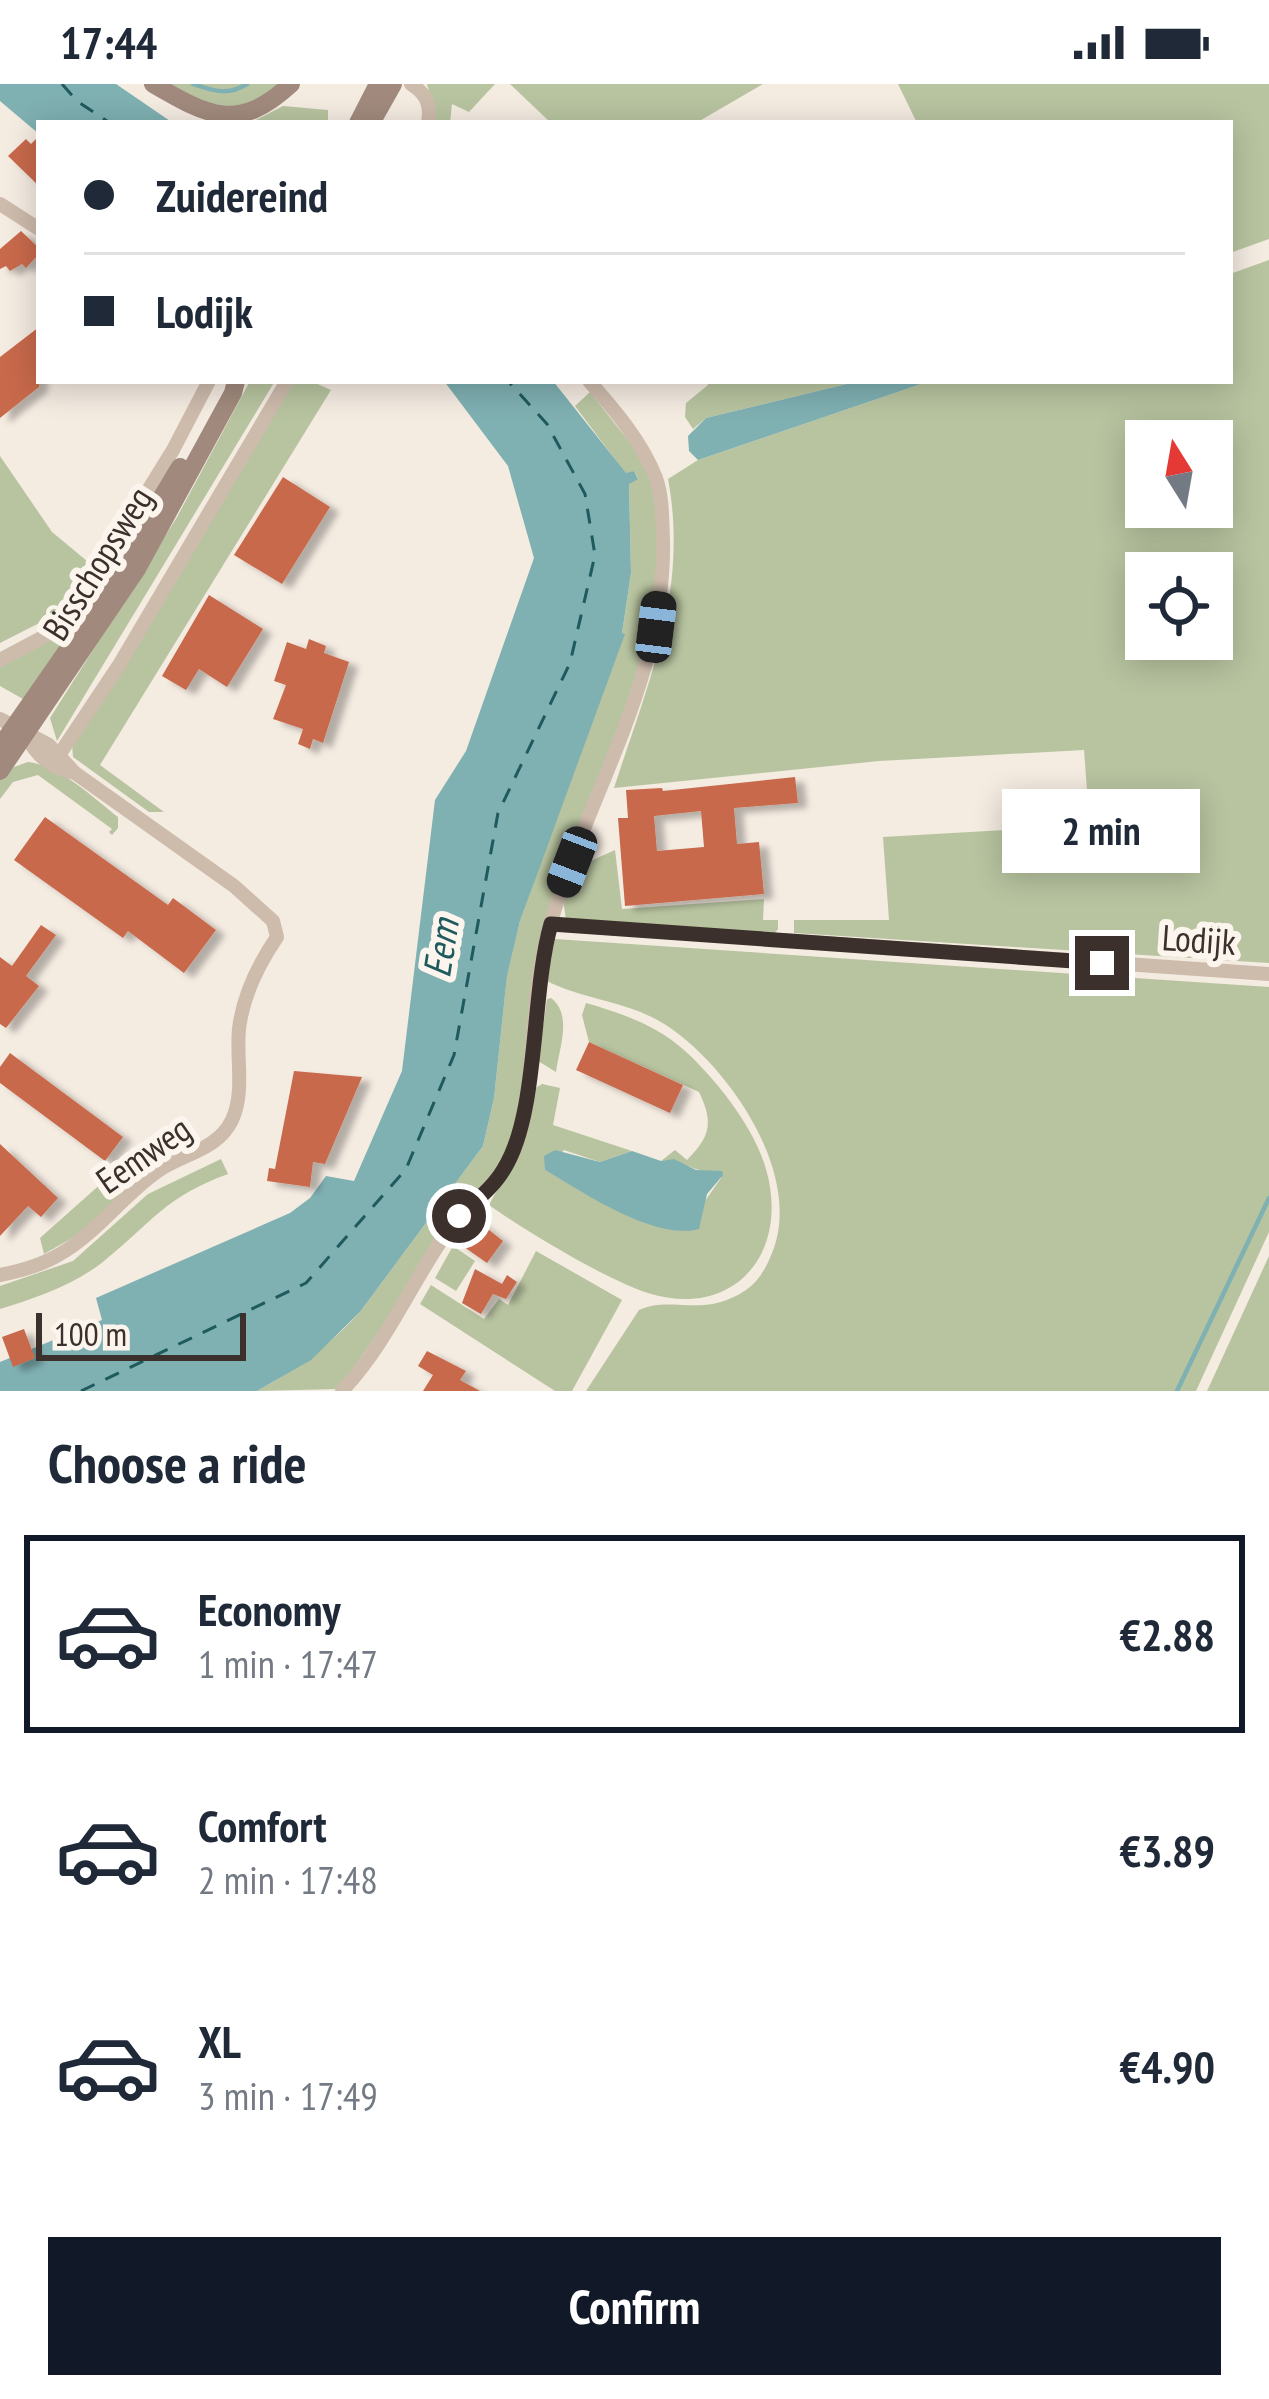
<!DOCTYPE html>
<meta charset="utf-8">
<style>
:root{--surface:#fff;--page:#f2f2f3;--text:#1f2937;--muted:#747a83;--line:#e0e1e3;--accent:#111827}
body{margin:0;font-family:"PT Sans Narrow",sans-serif;background:var(--page);color:var(--text);height:100vh;display:flex;flex-direction:column;font-size:45px;white-space:nowrap}
*{box-sizing:border-box;margin:0}
p{font-size:39px;color:var(--muted)}
.icon{flex:none;width:66px;height:66px;fill:none;stroke:currentColor;stroke-width:2;stroke-linecap:round;stroke-linejoin:round}
.map{position:relative;height:1307px;overflow:hidden}
.side{display:flex;flex-direction:column;background:var(--surface);flex:1}
.side>*{flex:none}
.top-card{position:absolute;left:36px;top:36px;width:1197px;height:264px;border-radius:0px;box-shadow:0 6px 30px #0003;display:grid;align-content:center;height:264px;padding:0 48px;background:var(--surface)}
.needle{width:78px;rotate:349deg}
.controls{position:absolute;left:1125px;top:336px;display:grid;gap:24px}
.controls a{display:grid;place-items:center;width:108px;height:108px;border-radius:0px;background:var(--surface);box-shadow:0 6px 30px #0003;font-size:60px}
.scale{position:absolute;left:36px;bottom:30px;width:210px;box-sizing:border-box;padding-left:12px;border:6px solid #3b302b;border-top:0;font-size:33px;line-height:42px;white-space:nowrap;color:#3b302b;-webkit-text-stroke:9px #fbf5ee;paint-order:stroke}
.end{position:absolute;width:54px;height:54px;margin:-27px;border:15px solid #3b302b;background:#fff;box-shadow:0 0 0 6px #fff}
.from{border-radius:50%}
.bubble{position:absolute;height:84px;border-radius:0px;background:var(--surface);box-shadow:0 6px 30px #0003;font-size:39px;font-weight:700;line-height:84px;text-align:center}
.car{position:absolute;width:36px;height:72px;margin:-36px -18px;border-radius:15px;box-shadow:0 0 9px 3px #0007;background:linear-gradient(#222 24%,#8ab4d8 0 40%,#222 0 76%,#8ab4d8 0 86%,#222 0)}
.top-card b{display:flex;align-items:center;gap:42px;height:114px;font-size:45px}
.top-card b+b{border-top:3px solid var(--line)}
.top-card i{width:30px;height:30px;background:var(--text)}
ul{padding:0;list-style:none}
li{display:flex;align-items:center;gap:36px;height:198px;margin:0 24px 18px;padding:0 24px;border:6px solid transparent;border-radius:0px}
li div{flex:1}
li b{display:block;font-size:45px}
li em{font-style:normal;font-weight:700}
li.active{border-color:var(--accent)}
li>.icon{width:108px;height:108px;stroke-width:1.5}
h2{padding:0 48px;font-size:54px;line-height:144px}
.button{display:flex;gap:24px;margin-top:auto;padding:24px 48px}
.button a{flex:1;height:138px;border-radius:0px;background:var(--accent);color:#fff;font-size:48px;font-weight:700;line-height:138px;text-align:center}
.status{display:flex;justify-content:space-between;align-items:center;height:84px;padding:0 60px;background:var(--surface);direction:ltr}
.status svg{height:33px;fill:currentColor}
.map>svg:first-child{display:block}
</style>
<div class="status"><b>17:44</b><svg viewBox="0 0 49 12"><path d="M0 12V9h3v3zM5 12V6h3v6zM10 12V3h3v9zM15 12V0h3v12zM26 1h20v11H26zM47 4h2v5h-2z"/></svg></div>
<div class="map">
<svg width="1269" height="1307" viewBox="0 0 1269 1307">
<defs>
<filter id="shadow"><feDropShadow dx="9" dy="5" stdDeviation="3" flood-color="#0004"/></filter>
</defs>
<rect width="100%" height="100%" fill="#f4ebe1"/>
<g fill="#b8c4a0" fill-rule="evenodd">
<path d="M 163,0 L 278,0 L 266,12 L 227,27 Z"/>
<path d="M 427,0 L 495,0 L 469,28 L 452,20 L 450,39 L 432,39 L 435,28 Z"/>
<path d="M 510,0 L 763,0 L 696,39 L 551,39 Z"/>
<path d="M 898,0 L 1269,0 L 1269,155 L 1230,169 L 1230,39 L 917,39 Z"/>
<path d="M 283,22 L 328,26 L 328,39 L 250,39 Z"/>
<path d="M 1269,176 L 1269,879 L 794,849 L 794,836 L 889,836 L 883,753 L 1038,744 L 1038,708 L 1087,706 L 1084,666 L 879,677 L 614,704 C 648,599 689,507 668,395 L 698,376 L 930,297 L 1230,297 L 1230,190 ZM 1212,357 L 1212,423 L 1146,423 L 1146,357 ZM 1146,489 L 1212,489 L 1212,555 L 1146,555 Z"/>
<path d="M 250,297 L 275,297 L 57,657 L 50,634 L 177,433 Z"/>
<path d="M 292,297 L 311,297 L 331,306 L 100,681 L 164,728 L 149,728 L 73,673 L 72,660 Z"/>
<path d="M 707,297 L 859,297 L 706,334 L 693,345 L 685,333 L 686,319 L 708,301 Z"/>
<path d="M 590,308 L 634,364 L 649,393 L 657,422 L 657,485 L 642,580 L 555,808 L 515,1044 L 504,1074 L 338,1305 L 257,1307 C 297,1285 329,1262 360,1228 L 483,1062 L 494,1014 L 507,891 L 520,837 L 622,549 L 631,489 L 629,399 L 638,394 L 634,387 L 626,390 L 575,322 Z"/>
<path d="M 0,372 L 52,448 L 93,482 L 65,526 L 0,559 Z"/>
<path d="M 74,542 L 23,615 L 0,602 L 0,580 Z"/>
<path d="M 28,678 C 61,682 92,713 118,733 L 118,744 L 112,751 L 109,748 L 112,745 L 38,691 L 13,698 L 0,715 L 0,695 L 14,683 Z"/>
<path d="M 615,766 L 622,825 L 764,815 L 763,836 L 778,836 L 778,845 L 774,850 L 566,835 L 563,817 L 575,784 Z"/>
<path d="M 555,855 L 1269,903 L 1269,1148 L 1196,1307 L 586,1307 L 639,1226 C 673,1211 703,1235 746,1206 C 759,1197 766,1184 772,1169 C 804,1092 730,983 666,941 C 629,917 583,916 545,896 Z"/>
<path d="M 551,914 C 573,931 559,964 556,988 L 538,977 L 547,915 Z"/>
<path d="M 586,919 C 621,929 656,941 684,966 C 716,995 754,1043 766,1085 C 790,1168 735,1236 648,1209 C 607,1196 525,1147 489,1121 L 522,1061 L 534,1005 L 542,1000 L 560,1004 L 553,1041 L 632,1067 L 600,1078 L 564,1066 L 545,1086 L 597,1116 L 659,1143 L 705,1117 L 721,1094 L 719,1087 C 698,1092 682,1074 661,1077 L 675,1066 L 687,1076 C 710,1053 714,1039 699,1008 L 589,958 L 582,931 Z"/>
<path d="M 177,1048 L 196,1061 L 138,1094 L 79,1150 L 44,1170 L 40,1154 L 131,1073 Z"/>
<path d="M 221,1075 L 228,1090 C 165,1113 152,1138 104,1177 C 76,1200 34,1215 0,1225 L 0,1202 L 73,1177 L 148,1110 Z"/>
<path d="M 453,1162 L 475,1177 L 456,1207 L 435,1194 Z"/>
<path d="M 536,1167 L 622,1216 L 572,1307 L 555,1307 L 420,1220 L 431,1201 L 484,1235 L 499,1215 L 508,1221 Z"/>
<path d="M 1269,1172 L 1269,1307 L 1207,1307 L 1214,1292 Z"/>
</g>
<g fill="#7fb0b2">
<path d="M 0,0 L 116,0 L 173,39 L 39,39 L 39,50 L 0,17 Z"/>
<path d="M 444,297 L 553,297 L 626,389 L 634,387 L 638,395 L 629,400 L 631,489 L 622,549 L 625,550 L 520,837 L 507,892 L 494,1014 L 483,1062 L 360,1228 L 311,1276 L 257,1307 L 0,1307 L 0,1278 L 102,1236 L 96,1214 L 290,1129 L 310,1114 L 326,1092 L 354,1097 L 402,987 L 435,716 L 466,667 L 534,474 L 508,382 Z"/>
<path d="M 859,297 L 930,297 L 698,376 L 689,367 L 688,352 L 706,334 Z"/>
<path d="M 555,1066 L 600,1078 L 632,1067 L 661,1077 L 674,1075 L 696,1086 L 722,1087 L 723,1091 L 707,1110 L 699,1145 C 654,1157 583,1108 545,1086 L 544,1072 Z"/>
</g>
<g fill="none" stroke-linecap="round" stroke-linejoin="round">
<g stroke="#7fb0b2" stroke-width="4.5">
<path d="M 193,0 C 213,7 228,12 247,0"/>
<path d="M 1177,1307 L 1269,1114"/>
</g>
<g stroke="#1f5a5e" stroke-width="3" stroke-dasharray="15 12" stroke-linecap="butt">
<path d="M 62,0 L 77,17 L 110,39"/>
<path d="M 81,1307 L 306,1199 L 406,1085 L 454,971 L 498,729 L 570,579 L 595,471 L 585,410 L 547,340 L 508,297"/>
</g>
</g>
<g fill="#c8694b" fill-rule="evenodd" filter="url(#shadow)">
<path d="M 39,52 L 39,102 L 8,72 L 26,55 L 31,60 Z"/>
<path d="M 21,147 L 39,164 L 39,170 L 26,184 L 22,180 L 10,187 L 6,182 L 0,185 L 0,165 Z"/>
<path d="M 39,243 L 39,303 L 0,334 L 0,273 Z"/>
<path d="M 283,393 L 330,423 L 282,500 L 234,471 Z"/>
<path d="M 209,511 L 263,545 L 227,603 L 199,585 L 186,606 L 162,592 Z"/>
<path d="M 309,555 L 326,562 L 324,569 L 349,578 L 323,659 L 313,655 L 310,665 L 298,660 L 303,645 L 273,635 L 286,601 L 274,597 L 287,558 L 306,565 Z"/>
<path d="M 795,693 L 798,719 L 734,724 L 737,760 L 759,758 L 764,810 L 625,822 L 618,734 L 628,734 L 626,706 L 662,704 L 663,707 ZM 701,727 L 704,763 L 657,767 L 654,732 Z"/>
<path d="M 45,733 L 168,821 L 173,814 L 216,846 L 184,889 L 128,847 L 123,854 L 14,776 Z"/>
<path d="M 41,841 L 56,851 L 26,892 L 39,902 L 6,944 L 0,940 L 0,873 L 12,882 Z"/>
<path d="M 589,958 L 683,1001 L 670,1029 L 576,986 Z"/>
<path d="M 10,969 L 123,1053 L 105,1077 L 0,999 L 0,983 Z"/>
<path d="M 294,987 L 362,993 L 325,1080 L 313,1078 L 310,1103 L 267,1097 L 269,1084 L 275,1085 Z"/>
<path d="M 0,1060 L 58,1114 L 41,1133 L 28,1122 L 0,1152 Z"/>
<path d="M 475,1135 L 503,1157 L 487,1179 L 457,1158 Z"/>
<path d="M 475,1185 L 502,1200 L 507,1191 L 517,1198 L 506,1215 L 493,1210 L 481,1230 L 462,1219 Z"/>
<path d="M 24,1245 L 35,1274 L 13,1283 L 2,1253 Z"/>
<path d="M 427,1267 L 466,1287 L 460,1296 L 480,1307 L 423,1307 L 433,1291 L 418,1282 Z"/>
</g>
<g fill="none" stroke-linecap="round" stroke-linejoin="round">
<g stroke="#cdbbac" stroke-width="14">
<path d="M 411,0 C 427,10 431,21 428,39"/>
<path d="M 0,120 L 39,145"/>
<path d="M 0,576 L 47,551 L 79,518 L 173,366 L 209,297"/>
<path d="M 0,635 L 49,661 L 75,689 L 234,802 L 273,837 L 277,853 C 258,881 243,911 239,945 C 236,975 245,1008 232,1036 C 218,1066 182,1070 158,1087 C 123,1111 97,1149 60,1170 C 42,1181 21,1187 0,1191"/>
<path d="M 26,651 C 37,673 51,684 75,689"/>
<path d="M 59,671 L 119,581 L 287,297"/>
<path d="M 551,840 L 1269,890"/>
<path d="M 342,1307 C 387,1259 410,1201 447,1148 C 467,1120 497,1104 511,1072 C 538,1008 528,932 544,865 C 576,727 666,603 663,457 C 662,436 663,414 656,394 C 642,358 614,325 589,297"/>
</g>
<g stroke="#a18a7d" stroke-width="18">
<path d="M 153,0 C 208,32 238,49 291,0"/>
<path d="M 358,39 L 378,0"/>
<path d="M 371,39 L 393,0"/>
<path d="M 0,663 L 85,541 L 180,383"/>
<path d="M 0,687 L 137,485 L 233,309 L 236,297"/>
</g>
</g>
<g fill="none" stroke-linecap="round" stroke-linejoin="round">
<path stroke="#3b302b" stroke-width="15" d="M 459,1132 C 475,1117 493,1104 504,1085 C 539,1029 531,910 551,840 L 1102,879"/>
</g>
<g text-anchor="middle" dominant-baseline="central" stroke-width="12" stroke-linejoin="round" paint-order="stroke">
<g font-size="36" fill="#3b302b" stroke="#fbf5ee">
<text transform="translate(97 479) rotate(-58)">Bisschopsweg</text>
<text transform="translate(1199 855) rotate(4)">Lodijk</text>
<text transform="translate(143 1070) rotate(-35)">Eemweg</text>
</g>
<g font-size="39" font-style="italic" fill="#1f5a5e" stroke="#fbf5ee">
<text transform="translate(440 864) rotate(-81)">Eem</text>
</g>
</g>
</svg>
<div class="controls">
<a><svg class="needle" viewBox="-14 -14 28 28"><path d="M0-13l5 13h-10z" fill="#e53935"/><path d="M0 13l5-13h-10z" fill="#747a83"/></svg></a>
<a><svg class="icon" aria-label="locate" viewBox="0 0 24 24"><circle cx="12" cy="12" r="6"/><path d="M12 2v4M12 18v4M2 12h4M18 12h4"/></svg></a>
</div>
<div class="scale">100 m</div>
<i class="end from" style="left:459px;top:1132px"></i>
<i class="end" style="left:1102px;top:879px"></i>
<div class="bubble" style="left:1002px;top:705px;width:198px">2 min</div>
<i class="car" style="left:656px;top:543px;rotate:7deg"></i>
<i class="car" style="left:572px;top:778px;rotate:201deg"></i>
<div class="top-card">
<b><i class="from"></i>Zuidereind</b>
<b><i></i>Lodijk</b>
</div>
</div>
<section class="side">
<h2>Choose a ride</h2>
<ul>
<li class="active"><svg class="icon" aria-label="car" viewBox="0 0 24 24"><path d="M5 17H2v-5l4-1 3-4h7l3 4 3 1v5h-3M9 17h6M6 11h13"/><circle cx="7" cy="17" r="2"/><circle cx="17" cy="17" r="2"/></svg><div><b>Economy</b><p>1 min · 17:47</p></div><em>€2.88</em></li>
<li><svg class="icon" aria-label="car" viewBox="0 0 24 24"><path d="M5 17H2v-5l4-1 3-4h7l3 4 3 1v5h-3M9 17h6M6 11h13"/><circle cx="7" cy="17" r="2"/><circle cx="17" cy="17" r="2"/></svg><div><b>Comfort</b><p>2 min · 17:48</p></div><em>€3.89</em></li>
<li><svg class="icon" aria-label="car" viewBox="0 0 24 24"><path d="M5 17H2v-5l4-1 3-4h7l3 4 3 1v5h-3M9 17h6M6 11h13"/><circle cx="7" cy="17" r="2"/><circle cx="17" cy="17" r="2"/></svg><div><b>XL</b><p>3 min · 17:49</p></div><em>€4.90</em></li>
</ul>
<div class="button"><a>Confirm</a></div>
</section>
